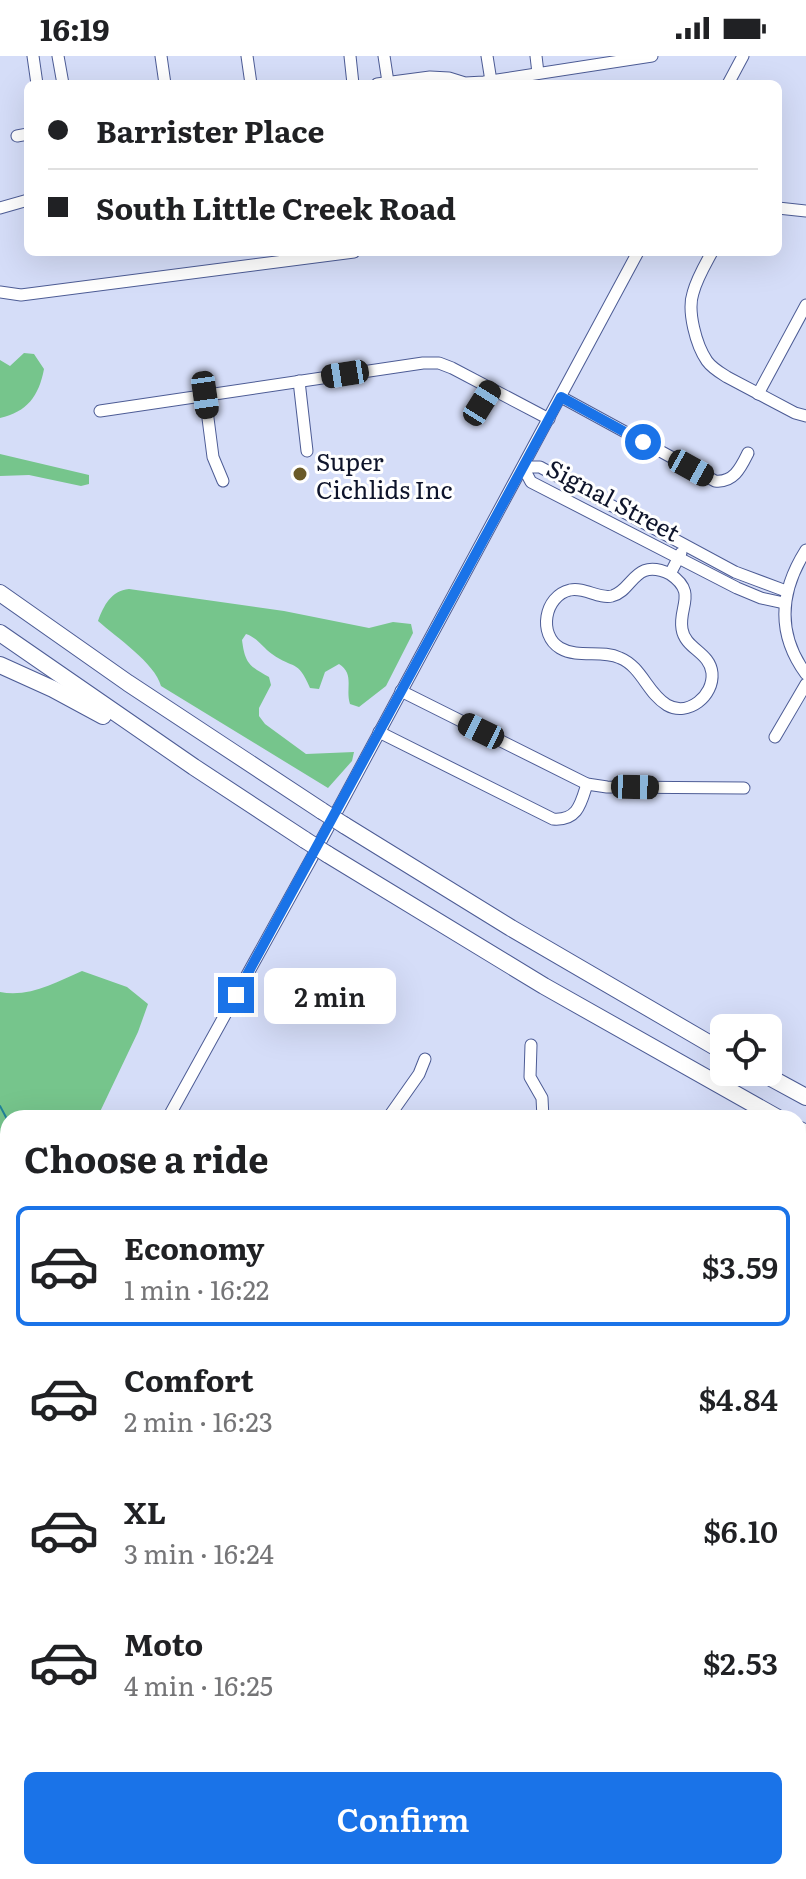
<!DOCTYPE html>
<meta charset="utf-8">
<style>
:root{--surface:#fff;--page:#f6f6f6;--text:#202124;--muted:#757577;--line:#e0e0e0;--accent:#1a73e8}
body{margin:0;font-family:Literata,serif;background:var(--page);color:var(--text);height:100vh;display:flex;flex-direction:column;font-size:30px;white-space:nowrap}
*{box-sizing:border-box;margin:0}
p{font-size:26px;color:var(--muted)}
.icon{flex:none;width:44px;height:44px;fill:none;stroke:currentColor;stroke-width:2;stroke-linecap:round;stroke-linejoin:round}
.map{position:relative;flex:1;overflow:hidden}
.details{position:absolute;left:0px;top:1054px;width:806px;height:770px;display:flex;flex-direction:column;background:var(--surface);border-radius:24px 24px 0 0;box-shadow:0 8px 32px #0002}
.details>*{flex:none}
.banner{position:absolute;left:24px;top:24px;width:758px;height:176px;border-radius:12px;box-shadow:0 8px 32px #0002;display:grid;align-content:center;height:176px;padding:0 24px;background:var(--surface)}
.controls{position:absolute;left:710px;top:958px;display:grid;gap:16px}
.controls a{display:grid;place-items:center;width:72px;height:72px;border-radius:12px;background:var(--surface);box-shadow:0 8px 32px #0002;font-size:40px}
.end{position:absolute;width:36px;height:36px;margin:-18px;border:10px solid #1a73e8;background:#fff;box-shadow:0 0 0 4px #fff}
.from{border-radius:50%}
.bubble{position:absolute;height:56px;border-radius:12px;background:var(--surface);box-shadow:0 8px 32px #0002;font-size:26px;font-weight:600;line-height:56px;text-align:center}
.car{position:absolute;width:24px;height:48px;margin:-24px -12px;border-radius:10px;box-shadow:0 0 6px 2px #0007;background:linear-gradient(#222 24%,#8ab4d8 0 40%,#222 0 76%,#8ab4d8 0 86%,#222 0)}
.banner b{display:flex;align-items:center;gap:28px;height:76px;font-size:30px}
.banner b+b{border-top:2px solid var(--line)}
.banner i{width:20px;height:20px;background:var(--text)}
ul{padding:0;list-style:none}
li{display:flex;align-items:center;gap:24px;height:120px;margin:0 16px 12px;padding:0 8px;border:4px solid transparent;border-radius:12px}
li div{flex:1}
li b{display:block;font-size:30px}
li em{font-style:normal;font-weight:600}
li.selected{border-color:var(--accent)}
li>.icon{width:72px;height:72px;stroke-width:1.5}
h2{padding:0 24px;font-size:36px;line-height:96px}
.primary-button{display:flex;gap:16px;margin-top:auto;padding:16px 24px}
.primary-button a{flex:1;height:92px;border-radius:12px;background:var(--accent);color:#fff;font-size:32px;font-weight:600;line-height:92px;text-align:center}
.status{display:flex;justify-content:space-between;align-items:center;height:56px;padding:0 40px;background:var(--surface);direction:ltr}
.status svg{height:22px;fill:currentColor}
.map>svg:first-child{display:block}
</style>
<div class="status"><b>16:19</b><svg viewBox="0 0 49 12"><path d="M0 12V9h3v3zM5 12V6h3v6zM10 12V3h3v9zM15 12V0h3v12zM26 1h20v11H26zM47 4h2v5h-2z"/></svg></div>
<div class="map">
<svg width="806" height="1823" viewBox="0 0 806 1823">
<rect width="100%" height="100%" fill="#d5ddf8"/>
<g fill="#76c58c">
<path d="M 24,297 L 34,298 L 44,313 C 39,340 27,356 0,362 L 0,304 L 10,310 Z"/>
<path d="M 0,398 L 89,419 L 89,428 L 81,430 L 29,419 L 0,420 Z"/>
<path d="M 129,533 L 284,555 L 369,572 L 393,566 L 411,568 L 413,577 L 386,630 L 359,651 L 350,648 C 345,633 355,618 339,608 L 325,616 L 319,633 L 310,632 C 297,602 294,614 272,598 C 262,591 258,582 246,578 L 242,584 C 245,607 249,610 269,621 L 271,629 L 259,652 L 259,660 L 265,668 L 306,698 L 354,696 L 352,705 L 328,732 L 161,630 C 155,607 116,581 98,565 C 104,549 111,535 129,533 Z"/>
<path d="M 82,915 L 127,931 L 148,948 L 138,976 L 97,1062 L 8,1062 L 8,1176 L 0,1161 L 0,936 C 29,942 56,926 82,915 Z"/>
</g>
<g fill="none" stroke-linecap="round" stroke-linejoin="round">
<g stroke="#208198" stroke-width="2">
<path d="M 0,1050 L 8,1065"/>
<path d="M 561,1816 L 563,1823"/>
</g>
<g stroke="#4d5c95" stroke-width="13">
<g id="minor">
<path d="M 33,0 L 37,28"/>
<path d="M 58,0 L 63,28"/>
<path d="M 161,0 L 165,28"/>
<path d="M 247,0 L 251,28"/>
<path d="M 350,0 L 353,28"/>
<path d="M 384,0 L 388,26"/>
<path d="M 487,0 L 491,25"/>
<path d="M 536,0 L 538,17"/>
<path d="M 377,28 L 430,21 L 449,22 L 465,27 L 484,26 L 652,0"/>
<path d="M 728,28 L 743,0"/>
<path d="M 17,80 L 28,78"/>
<path d="M 0,152 L 28,144"/>
<path d="M 778,152 L 806,155"/>
<path d="M 712,196 C 705,209 697,222 693,237 C 687,255 696,289 707,305 C 712,312 719,316 727,321 L 795,357 L 806,360"/>
<path d="M 0,236 L 21,239 L 354,196"/>
<path d="M 299,325 L 307,395"/>
<path d="M 758,338 L 806,249"/>
<path d="M 205,339 L 213,401 L 223,425"/>
<path d="M 561,341 L 715,425 C 734,427 741,411 748,397"/>
<path d="M 100,355 L 423,307 L 439,307 L 452,312 L 549,363"/>
<path d="M 473,361 L 491,333"/>
<path d="M 806,494 C 780,535 776,577 806,618"/>
<path d="M 670,518 C 698,537 678,551 682,573 C 685,593 710,596 712,617 C 714,640 688,661 667,649 C 647,637 642,611 620,602 C 601,593 579,603 560,592 C 538,579 544,540 570,534 C 585,531 598,543 612,540 C 633,535 634,501 670,518 L 681,497"/>
<path d="M 784,547 L 761,542 L 737,532 L 531,426 L 523,411 L 540,411 L 735,516 L 786,535"/>
<path d="M 401,635 L 587,728 L 607,731 L 744,732"/>
<path d="M 379,676 L 553,763 C 578,765 581,747 587,728"/>
<path d="M 775,681 L 806,628"/>
<path d="M 531,989 L 530,1021 L 542,1042 L 543,1062"/>
<path d="M 168,1062 L 315,796 L 638,196"/>
<path d="M 388,1062 L 419,1018 L 425,1003"/>
<path d="M 798,1249 L 806,1256"/>
<path d="M 0,1279 L 8,1282"/>
<path d="M 0,1369 L 8,1354"/>
</g>
</g>
<g stroke="#4d5c95" stroke-width="18">
<g id="highway">
<path d="M 0,537 L 128,627 L 322,755"/>
<path d="M 0,577 L 194,711 L 305,784"/>
<path d="M 0,609 L 53,633 L 103,660"/>
<path d="M 344,769 L 511,872 L 724,996"/>
<path d="M 327,798 L 544,930 L 778,1062"/>
<path d="M 760,1016 L 806,1041"/>
<path d="M 798,1073 L 806,1077"/>
</g>
</g>
<use href="#minor" stroke="#fff" stroke-width="11"/>
<use href="#highway" stroke="#fff" stroke-width="16"/>
<g stroke="#4d5c95" stroke-width="18" stroke-linecap="butt">
<g id="highway-bridge">
<path d="M 322,755 L 344,769"/>
<path d="M 305,784 L 327,798"/>
</g>
</g>
<use href="#highway-bridge" stroke="#fff" stroke-width="16"/>
</g>
<g fill="none" stroke-linecap="round" stroke-linejoin="round">
<path stroke="#1a73e8" stroke-width="10" d="M 236,939 L 561,341 L 643,386"/>
</g>
<circle fill="#6a5a28" stroke="#fff" stroke-width="3" cx="300" cy="418" r="8"/>
<g text-anchor="middle" dominant-baseline="central" stroke-width="6" stroke-linejoin="round" paint-order="stroke">
<g font-size="24" fill="#0e142b" stroke="#fff" text-anchor="start">
<text x="316" y="404">Super<tspan x="316" dy="28">Cichlids Inc</tspan></text>
</g>
<g font-size="24" fill="#0e142b" stroke="#fff">
<text transform="translate(614 443) rotate(28)">Signal Street</text>
</g>
</g>
</svg>
<div class="controls">
<a><svg class="icon" aria-label="locate" viewBox="0 0 24 24"><circle cx="12" cy="12" r="6"/><path d="M12 2v4M12 18v4M2 12h4M18 12h4"/></svg></a>
</div>
<i class="end from" style="left:643px;top:386px"></i>
<i class="end" style="left:236px;top:939px"></i>
<div class="bubble" style="left:264px;top:912px;width:132px">2 min</div>
<i class="car" style="left:345px;top:318px;rotate:261deg"></i>
<i class="car" style="left:205px;top:339px;rotate:172deg"></i>
<i class="car" style="left:482px;top:347px;rotate:32deg"></i>
<i class="car" style="left:691px;top:412px;rotate:119deg"></i>
<i class="car" style="left:481px;top:675px;rotate:296deg"></i>
<i class="car" style="left:635px;top:731px;rotate:91deg"></i>
<div class="banner">
<b><i class="from"></i>Barrister Place</b>
<b><i></i>South Little Creek Road</b>
</div>
<section class="details">
<h2>Choose a ride</h2>
<ul>
<li class="selected"><svg class="icon" aria-label="car" viewBox="0 0 24 24"><path d="M5 17H2v-5l4-1 3-4h7l3 4 3 1v5h-3M9 17h6M6 11h13"/><circle cx="7" cy="17" r="2"/><circle cx="17" cy="17" r="2"/></svg><div><b>Economy</b><p>1 min · 16:22</p></div><em>$3.59</em></li>
<li><svg class="icon" aria-label="car" viewBox="0 0 24 24"><path d="M5 17H2v-5l4-1 3-4h7l3 4 3 1v5h-3M9 17h6M6 11h13"/><circle cx="7" cy="17" r="2"/><circle cx="17" cy="17" r="2"/></svg><div><b>Comfort</b><p>2 min · 16:23</p></div><em>$4.84</em></li>
<li><svg class="icon" aria-label="car" viewBox="0 0 24 24"><path d="M5 17H2v-5l4-1 3-4h7l3 4 3 1v5h-3M9 17h6M6 11h13"/><circle cx="7" cy="17" r="2"/><circle cx="17" cy="17" r="2"/></svg><div><b>XL</b><p>3 min · 16:24</p></div><em>$6.10</em></li>
<li><svg class="icon" aria-label="car" viewBox="0 0 24 24"><path d="M5 17H2v-5l4-1 3-4h7l3 4 3 1v5h-3M9 17h6M6 11h13"/><circle cx="7" cy="17" r="2"/><circle cx="17" cy="17" r="2"/></svg><div><b>Moto</b><p>4 min · 16:25</p></div><em>$2.53</em></li>
</ul>
<div class="primary-button"><a>Confirm</a></div>
</section>
</div>
